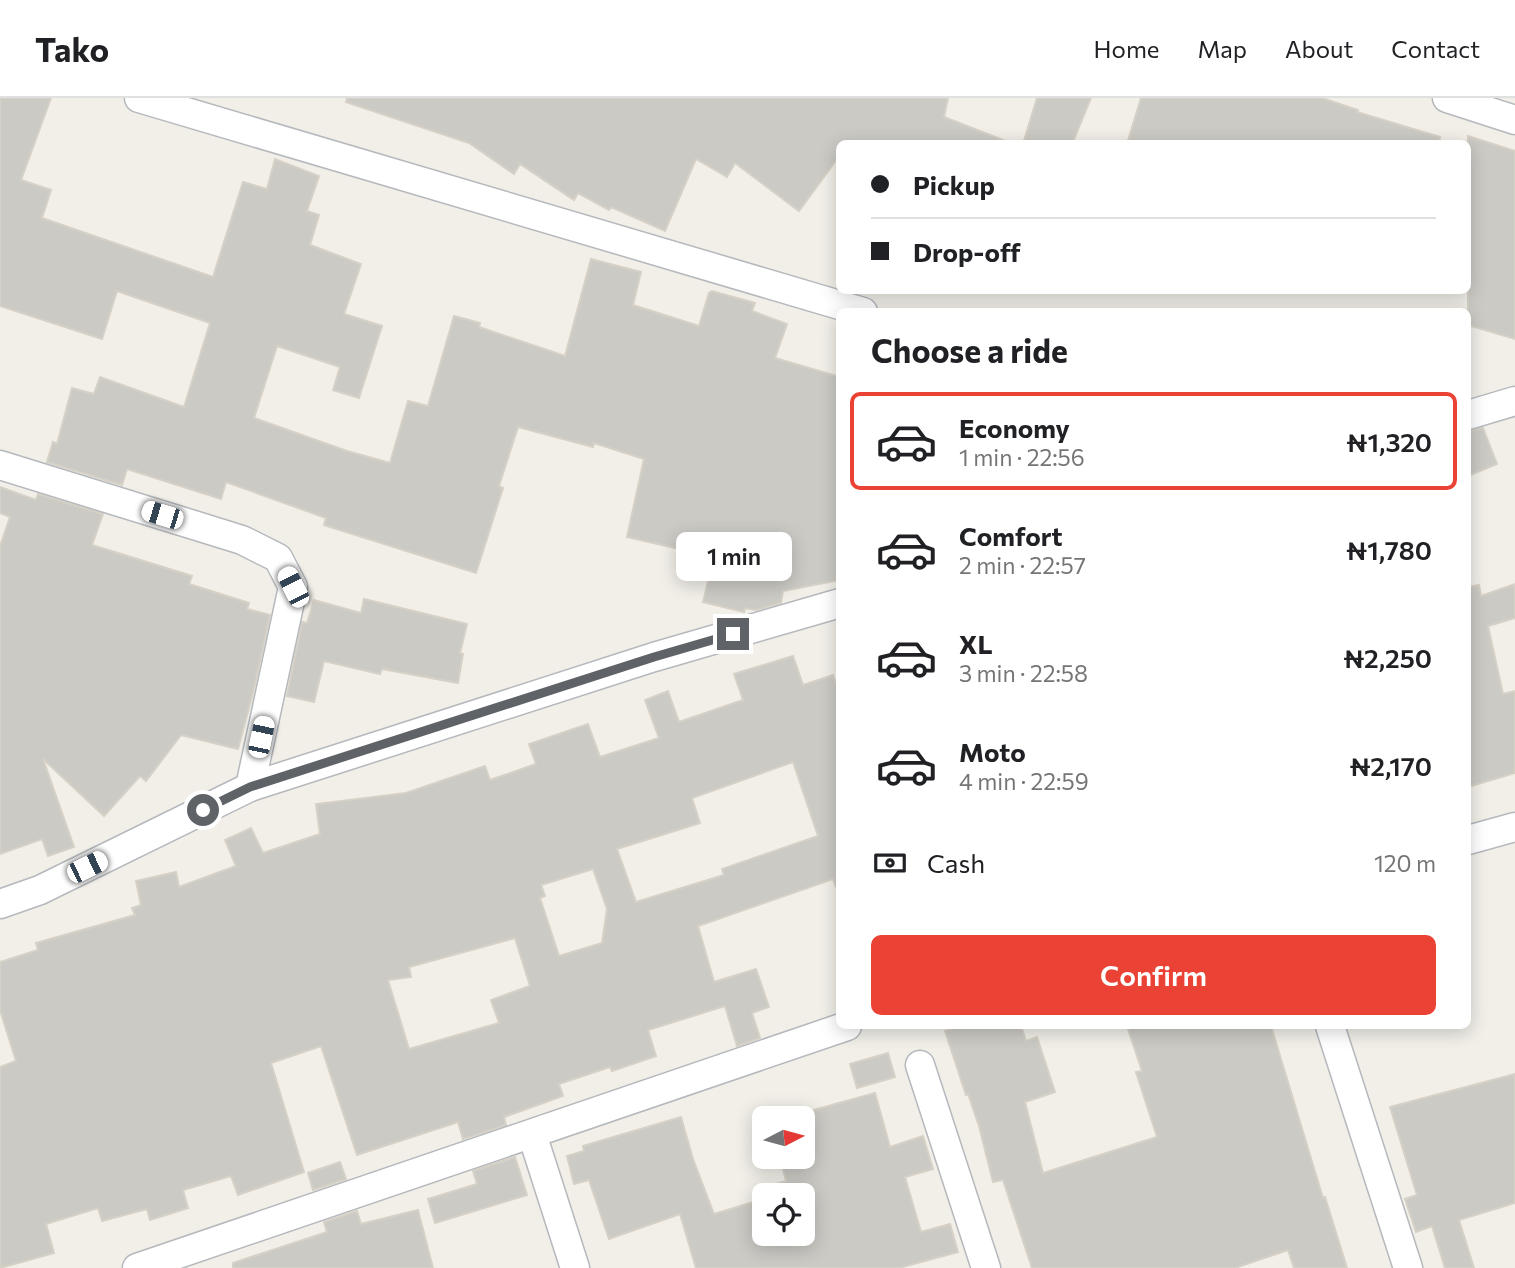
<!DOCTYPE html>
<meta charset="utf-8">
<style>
:root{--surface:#fff;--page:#f6f6f6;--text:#202124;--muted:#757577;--line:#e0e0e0;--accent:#ea4335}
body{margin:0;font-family:Commissioner,sans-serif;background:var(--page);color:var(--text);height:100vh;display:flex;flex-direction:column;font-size:26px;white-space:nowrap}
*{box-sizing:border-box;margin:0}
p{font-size:23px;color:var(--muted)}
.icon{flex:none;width:38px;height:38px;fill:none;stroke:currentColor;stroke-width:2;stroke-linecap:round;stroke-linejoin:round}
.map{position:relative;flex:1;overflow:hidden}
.details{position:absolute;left:836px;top:210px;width:635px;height:721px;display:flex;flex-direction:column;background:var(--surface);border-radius:10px;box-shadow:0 4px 18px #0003}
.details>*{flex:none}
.top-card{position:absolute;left:836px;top:42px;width:635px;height:154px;border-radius:10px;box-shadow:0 4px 18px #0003;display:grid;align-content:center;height:154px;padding:0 35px;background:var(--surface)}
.needle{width:46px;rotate:84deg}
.fabs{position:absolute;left:752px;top:1008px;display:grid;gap:14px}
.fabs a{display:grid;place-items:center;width:63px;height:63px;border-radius:10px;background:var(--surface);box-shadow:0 4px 18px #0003;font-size:35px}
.end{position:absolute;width:32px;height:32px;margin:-16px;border:9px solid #5f6368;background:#fff;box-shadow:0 0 0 4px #fff}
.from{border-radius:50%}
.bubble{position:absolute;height:49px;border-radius:10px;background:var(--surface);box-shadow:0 4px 18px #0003;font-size:23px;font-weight:600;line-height:49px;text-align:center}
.car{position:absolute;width:21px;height:42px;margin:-21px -10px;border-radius:9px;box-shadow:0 0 5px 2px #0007;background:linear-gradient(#fff 24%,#345 0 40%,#fff 0 76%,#345 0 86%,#fff 0)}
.top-card b{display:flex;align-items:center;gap:24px;height:66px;font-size:26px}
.top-card b+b{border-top:2px solid var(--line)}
.top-card i{width:18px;height:18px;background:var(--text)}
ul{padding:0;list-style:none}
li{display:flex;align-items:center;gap:21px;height:98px;margin:0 14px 10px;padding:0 21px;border:4px solid transparent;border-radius:10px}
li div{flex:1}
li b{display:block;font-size:26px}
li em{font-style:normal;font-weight:600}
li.on{border-color:var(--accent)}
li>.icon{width:63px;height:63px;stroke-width:1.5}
h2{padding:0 35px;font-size:32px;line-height:84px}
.pay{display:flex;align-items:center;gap:18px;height:77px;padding:0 35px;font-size:26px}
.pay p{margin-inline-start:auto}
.primary-button{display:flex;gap:14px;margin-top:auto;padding:14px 35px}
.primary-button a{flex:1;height:80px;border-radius:10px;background:var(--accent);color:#fff;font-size:28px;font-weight:600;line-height:80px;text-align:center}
header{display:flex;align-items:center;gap:42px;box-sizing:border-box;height:98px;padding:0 35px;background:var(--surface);border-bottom:2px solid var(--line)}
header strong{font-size:33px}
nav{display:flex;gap:38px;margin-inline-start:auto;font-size:24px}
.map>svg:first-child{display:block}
</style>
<header>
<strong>Tako</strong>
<nav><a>Home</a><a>Map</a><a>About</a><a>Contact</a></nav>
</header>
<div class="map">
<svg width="1515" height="1170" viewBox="0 0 1515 1170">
<rect width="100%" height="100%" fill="#f1efe8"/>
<g fill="#cccac5" stroke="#d6d1c6" stroke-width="2" fill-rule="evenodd">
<path d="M 0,0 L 51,0 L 21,82 L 51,92 L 42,120 L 213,179 L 243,84 L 267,91 L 275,61 L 319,78 L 307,113 L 319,117 L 310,147 L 361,166 L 344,216 L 382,228 L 359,300 L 333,292 L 340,269 L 277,248 L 254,320 L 347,353 L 390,365 L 408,303 L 428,308 L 454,218 L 480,225 L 479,229 L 565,258 L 591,161 L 641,174 L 633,207 L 699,228 L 709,195 L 712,193 L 755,205 L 752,213 L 787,226 L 775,260 L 840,279 L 840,482 L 783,493 L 781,505 L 756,512 L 745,510 L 744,514 L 703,504 L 714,459 L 627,439 L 644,361 L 594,345 L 593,349 L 518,329 L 499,388 L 503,390 L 476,475 L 324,427 L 326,420 L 226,384 L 221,401 L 127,371 L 122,387 L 47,364 L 53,344 L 57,346 L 72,290 L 94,296 L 100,279 L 184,309 L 210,225 L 117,193 L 102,241 L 0,208 Z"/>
<path d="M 347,0 L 948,0 L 944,19 L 1008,44 L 1008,46 L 840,46 L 840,57 L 799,113 L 735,65 L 727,79 L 696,61 L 665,133 L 611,109 L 609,112 L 578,95 L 574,102 L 520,66 L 514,76 L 469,45 L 346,4 Z"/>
<path d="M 1037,0 L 1091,0 L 1072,46 L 1023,46 Z"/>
<path d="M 1141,0 L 1322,0 L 1358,12 L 1357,14 L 1440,39 L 1439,46 L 1127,46 Z"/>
<path d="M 1468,38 L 1515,53 L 1515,241 L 1468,227 Z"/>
<path d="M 1483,330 L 1497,366 L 1468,378 L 1468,333 Z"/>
<path d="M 0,389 L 36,402 L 38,396 L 103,416 L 92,447 L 192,478 L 189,486 L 249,505 L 247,511 L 270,517 L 254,591 L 238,651 L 181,637 L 146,683 L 140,678 L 104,718 L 43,661 L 74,749 L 48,758 L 42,741 L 0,756 L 0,448 L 10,419 L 0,415 Z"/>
<path d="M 1515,486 L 1515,520 L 1488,528 L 1503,596 L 1515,593 L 1515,675 L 1468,689 L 1468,489 L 1479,487 L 1481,498 Z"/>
<path d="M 364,501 L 467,526 L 460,555 L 463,556 L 458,585 L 382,571 L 380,576 L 324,563 L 314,604 L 287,598 L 302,524 L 307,525 L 314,502 L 361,515 Z"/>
<path d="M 793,558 L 803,587 L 833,577 L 840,598 L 840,788 L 836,789 L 833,781 L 698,828 L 714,884 L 756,871 L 769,909 L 752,915 L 760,940 L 737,948 L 725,908 L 648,932 L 656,958 L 612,973 L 610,969 L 559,986 L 563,998 L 504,1019 L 506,1027 L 463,1041 L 458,1024 L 357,1057 L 321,948 L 271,965 L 304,1074 L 238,1097 L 231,1078 L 183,1092 L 188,1110 L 150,1122 L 147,1111 L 102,1123 L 98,1110 L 46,1126 L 54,1155 L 0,1170 L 0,969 L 16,963 L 0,912 L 0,864 L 38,852 L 36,845 L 135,817 L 132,810 L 141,807 L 136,783 L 176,774 L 179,789 L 236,768 L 225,742 L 251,730 L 263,755 L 320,736 L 316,706 L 406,695 L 485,668 L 490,682 L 536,666 L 529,646 L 588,626 L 600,659 L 659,640 L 645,602 L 668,593 L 679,624 L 743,602 L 734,576 ZM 793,664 L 818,738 L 722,771 L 724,777 L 636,804 L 617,751 L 700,725 L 692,700 ZM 593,771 L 607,811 L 602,845 L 559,858 L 540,800 L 545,798 L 541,787 ZM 515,840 L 530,888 L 491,902 L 499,925 L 409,951 L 388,882 L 411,879 L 409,869 Z"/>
<path d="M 964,928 L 1021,928 L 1026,943 L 1037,939 L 1055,994 L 1025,1004 L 1043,1075 L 1157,1039 L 1136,974 L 1142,973 L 1127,928 L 1271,928 L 1323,1100 L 1325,1099 L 1347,1170 L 1294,1170 L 1288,1152 L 1235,1170 L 1032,1170 L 1003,1082 L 993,1084 L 979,1028 L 968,996 L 966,997 L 945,933 Z"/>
<path d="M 888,955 L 895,979 L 857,990 L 850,966 Z"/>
<path d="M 1515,976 L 1515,1105 L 1459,1122 L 1474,1170 L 1445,1170 L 1432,1128 L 1416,1134 L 1405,1101 L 1417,1097 L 1390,1009 Z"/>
<path d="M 875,995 L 890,1049 L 923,1038 L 933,1071 L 905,1079 L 921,1134 L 950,1126 L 958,1154 L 899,1170 L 696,1170 L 680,1116 L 609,1141 L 589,1082 L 574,1086 L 567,1058 L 584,1053 L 583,1048 L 681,1019 L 693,1061 L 714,1116 L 760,1102 L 757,1092 L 786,1083 L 780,1059 L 803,1059 L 803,1020 L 785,1020 ZM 765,1097 L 803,1097 L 803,1136 L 765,1136 Z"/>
<path d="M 515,1059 L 527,1097 L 435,1125 L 428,1101 L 477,1086 L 473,1073 Z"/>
<path d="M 340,1064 L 346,1081 L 313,1092 L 308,1075 Z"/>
<path d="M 418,1112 L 433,1170 L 233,1170 L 233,1165 L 327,1134 L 324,1124 L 357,1113 L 361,1126 Z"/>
</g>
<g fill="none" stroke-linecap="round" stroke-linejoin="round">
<g stroke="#b5b8bc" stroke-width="31">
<g id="minor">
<path d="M 139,0 L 863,214"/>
<path d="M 1447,0 L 1515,22"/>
<path d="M 1468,317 L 1515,303"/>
<path d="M 0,367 L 242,442 L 278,460 L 293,489 L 250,689"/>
<path d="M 1468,742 L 1515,729"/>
<path d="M 0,806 L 40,792 L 250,689 L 654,559 L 840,505"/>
<path d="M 1330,928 L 1408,1170"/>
<path d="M 920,967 L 986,1170"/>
<path d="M 532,1036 L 575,1170"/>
<path d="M 137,1170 L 847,928"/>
</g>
</g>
<use href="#minor" stroke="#fff" stroke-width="28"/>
</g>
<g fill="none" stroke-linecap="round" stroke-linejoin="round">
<path stroke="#5f6368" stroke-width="9" d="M 203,712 L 250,689 L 654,559 L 733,536"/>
</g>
</svg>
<div class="fabs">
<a><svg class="needle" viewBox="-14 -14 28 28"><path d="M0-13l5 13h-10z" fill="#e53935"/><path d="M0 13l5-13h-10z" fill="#757577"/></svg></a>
<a><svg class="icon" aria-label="locate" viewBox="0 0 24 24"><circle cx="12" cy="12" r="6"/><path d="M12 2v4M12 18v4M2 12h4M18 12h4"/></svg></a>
</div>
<i class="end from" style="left:203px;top:712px"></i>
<i class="end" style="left:733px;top:536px"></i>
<div class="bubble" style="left:676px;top:434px;width:116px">1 min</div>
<i class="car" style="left:162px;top:417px;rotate:287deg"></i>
<i class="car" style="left:293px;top:489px;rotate:333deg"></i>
<i class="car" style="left:261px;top:639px;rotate:12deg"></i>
<i class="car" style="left:87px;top:769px;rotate:64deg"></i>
<div class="top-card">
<b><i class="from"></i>Pickup</b>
<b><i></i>Drop-off</b>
</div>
<section class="details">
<h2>Choose a ride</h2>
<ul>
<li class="on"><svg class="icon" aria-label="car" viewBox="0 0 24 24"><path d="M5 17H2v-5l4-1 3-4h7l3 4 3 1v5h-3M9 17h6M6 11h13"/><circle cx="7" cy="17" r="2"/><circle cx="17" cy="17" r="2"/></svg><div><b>Economy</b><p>1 min · 22:56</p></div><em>₦1,320</em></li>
<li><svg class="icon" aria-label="car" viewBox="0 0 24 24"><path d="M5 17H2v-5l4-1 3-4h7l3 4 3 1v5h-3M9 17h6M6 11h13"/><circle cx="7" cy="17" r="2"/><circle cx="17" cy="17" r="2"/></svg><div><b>Comfort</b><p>2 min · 22:57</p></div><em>₦1,780</em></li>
<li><svg class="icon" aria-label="car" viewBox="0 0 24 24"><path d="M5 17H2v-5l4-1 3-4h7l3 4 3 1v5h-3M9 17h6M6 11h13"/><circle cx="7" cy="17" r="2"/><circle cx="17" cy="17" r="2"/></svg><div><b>XL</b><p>3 min · 22:58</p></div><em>₦2,250</em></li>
<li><svg class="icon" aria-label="car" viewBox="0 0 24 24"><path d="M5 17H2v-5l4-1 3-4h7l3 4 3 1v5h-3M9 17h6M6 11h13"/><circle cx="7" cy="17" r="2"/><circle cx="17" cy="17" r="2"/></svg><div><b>Moto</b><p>4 min · 22:59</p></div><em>₦2,170</em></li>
</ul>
<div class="pay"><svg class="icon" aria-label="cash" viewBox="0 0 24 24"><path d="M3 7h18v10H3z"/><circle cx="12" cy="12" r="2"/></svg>Cash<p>120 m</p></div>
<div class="primary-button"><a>Confirm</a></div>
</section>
</div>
